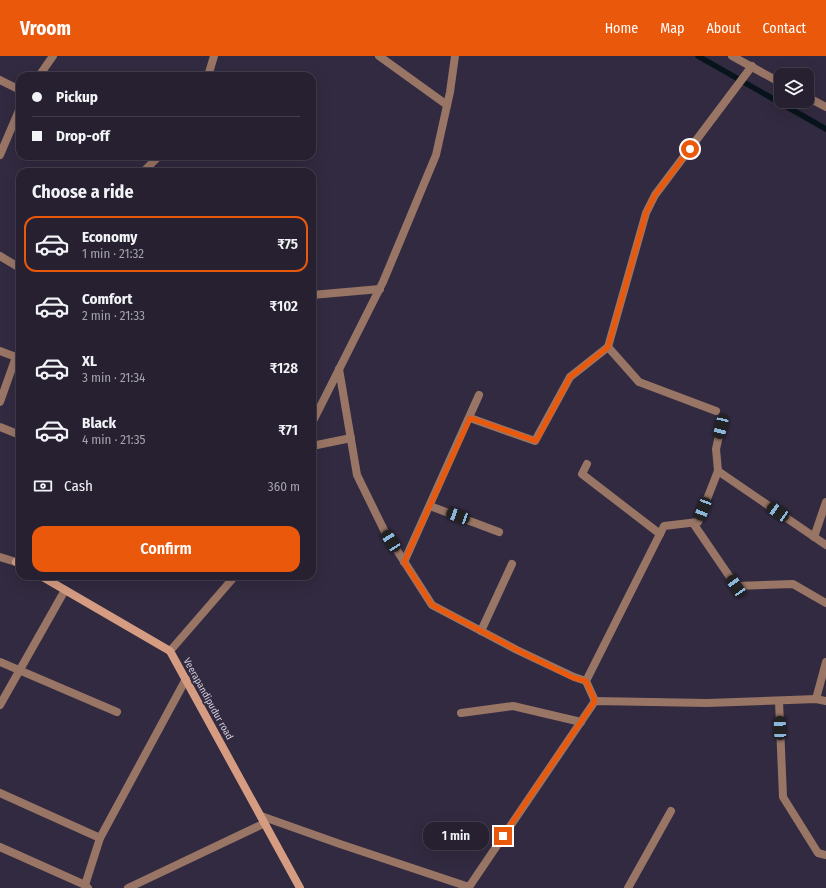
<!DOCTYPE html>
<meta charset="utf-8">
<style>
:root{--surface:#262030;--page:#322d3c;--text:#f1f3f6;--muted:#a4a3ab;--line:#423e4c;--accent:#ea580c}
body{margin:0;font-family:"Fira Sans Condensed",sans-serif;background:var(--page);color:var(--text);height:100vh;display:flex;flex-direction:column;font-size:15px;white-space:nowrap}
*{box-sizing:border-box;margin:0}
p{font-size:13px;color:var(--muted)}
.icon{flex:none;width:22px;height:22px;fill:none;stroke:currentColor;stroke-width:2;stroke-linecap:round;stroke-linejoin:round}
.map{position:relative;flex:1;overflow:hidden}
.details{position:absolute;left:16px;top:112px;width:300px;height:412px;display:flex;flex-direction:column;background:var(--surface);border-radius:12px;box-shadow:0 4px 16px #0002,0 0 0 1px var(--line)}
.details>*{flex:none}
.banner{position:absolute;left:16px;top:16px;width:300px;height:88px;border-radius:12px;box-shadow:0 4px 16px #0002,0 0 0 1px var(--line);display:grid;align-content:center;height:88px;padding:0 16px;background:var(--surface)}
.buttons{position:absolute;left:774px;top:12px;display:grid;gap:8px}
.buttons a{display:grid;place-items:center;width:40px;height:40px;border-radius:8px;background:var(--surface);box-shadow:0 4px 16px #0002,0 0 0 1px var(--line);font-size:20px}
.end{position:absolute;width:18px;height:18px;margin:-9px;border:5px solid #ea580c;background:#fff;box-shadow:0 0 0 2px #fff}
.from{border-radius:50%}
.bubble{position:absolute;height:28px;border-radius:12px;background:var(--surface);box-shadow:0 4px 16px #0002,0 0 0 1px var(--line);font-size:13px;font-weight:600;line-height:28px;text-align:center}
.car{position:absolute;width:12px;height:24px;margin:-12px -6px;border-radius:5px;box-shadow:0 0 3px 1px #0007;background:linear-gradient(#222 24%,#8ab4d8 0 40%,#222 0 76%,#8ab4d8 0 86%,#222 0)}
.banner b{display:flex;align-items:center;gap:14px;height:38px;font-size:15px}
.banner b+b{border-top:1px solid var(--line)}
.banner i{width:10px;height:10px;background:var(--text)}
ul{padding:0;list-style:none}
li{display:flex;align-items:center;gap:12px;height:56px;margin:0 8px 6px;padding:0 8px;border:2px solid transparent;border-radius:12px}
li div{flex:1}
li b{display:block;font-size:15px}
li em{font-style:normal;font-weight:600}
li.active{border-color:var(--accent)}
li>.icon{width:36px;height:36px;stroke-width:1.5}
h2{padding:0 16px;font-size:18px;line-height:48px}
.pay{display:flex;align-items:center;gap:10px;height:44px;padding:0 16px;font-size:15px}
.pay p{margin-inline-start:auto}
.cta{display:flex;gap:8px;margin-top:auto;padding:8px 16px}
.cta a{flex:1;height:46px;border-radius:12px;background:var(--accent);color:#fff;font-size:16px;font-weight:600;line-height:46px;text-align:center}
header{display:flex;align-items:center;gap:24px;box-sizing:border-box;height:56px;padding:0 20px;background:var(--accent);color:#fff}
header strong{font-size:19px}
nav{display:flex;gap:22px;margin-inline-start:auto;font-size:14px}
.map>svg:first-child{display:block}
</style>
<header>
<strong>Vroom</strong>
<nav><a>Home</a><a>Map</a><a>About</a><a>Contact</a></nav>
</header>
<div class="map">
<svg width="826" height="832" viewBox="0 0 826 832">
<rect width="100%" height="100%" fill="#322a40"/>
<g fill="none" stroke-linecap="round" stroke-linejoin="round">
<path stroke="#08141b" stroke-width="5.5" d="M 698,0 L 826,73"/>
<g stroke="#997565" stroke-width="8">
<path d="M 379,0 L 447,49"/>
<path d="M 732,0 L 781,27"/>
<path d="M 39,20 L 53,0"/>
<path d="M 208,20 L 214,0"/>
<path d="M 0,24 L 20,34"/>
<path d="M 807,41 L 826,51"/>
<path d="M 0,99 L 20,52"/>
<path d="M 143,116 L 159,100"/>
<path d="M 0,200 L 20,212"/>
<path d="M 312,239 L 380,233"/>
<path d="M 608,291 L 646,157 L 655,139 L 752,10"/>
<path d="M 0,295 L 16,301 L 0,346"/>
<path d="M 339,313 L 357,419 L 384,474 L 432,549 L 517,594 L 574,621 L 586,625"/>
<path d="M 470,362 L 535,385 L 570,321 L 608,291 L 639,326 L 716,355"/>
<path d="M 312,367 L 383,226 L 436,99 L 450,36 L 455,0"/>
<path d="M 0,371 L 20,379"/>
<path d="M 312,390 L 351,382"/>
<path d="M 587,408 L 582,418 L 660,478"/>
<path d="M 718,415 L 826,489"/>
<path d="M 430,450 L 499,476"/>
<path d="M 693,467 L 736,530 L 793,528 L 826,547"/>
<path d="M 814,481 L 826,446"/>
<path d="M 0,501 L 16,506"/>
<path d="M 404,506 L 479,339"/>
<path d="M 481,575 L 512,508"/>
<path d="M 170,595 L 235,520"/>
<path d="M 0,606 L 117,656"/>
<path d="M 816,643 L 826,606"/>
<path d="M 595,645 L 586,625 L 664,470 L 698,466 L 718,415 L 716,393 L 721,371"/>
<path d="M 779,645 L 783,741 L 818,797 L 826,799"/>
<path d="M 0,649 L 65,534"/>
<path d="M 461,657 L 513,650 L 581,666"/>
<path d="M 0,737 L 100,782 L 186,623"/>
<path d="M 261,760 L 340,788 L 469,831 L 595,645 L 707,647 L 816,643 L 826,645"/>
<path d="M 0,791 L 85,829"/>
<path d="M 88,832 L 85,829 L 100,782"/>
<path d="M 128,832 L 265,767"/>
<path d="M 628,832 L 671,755"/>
</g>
<g stroke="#d59c82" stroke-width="8">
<path d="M 16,506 L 20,508"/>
<path d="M 41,520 L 170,595 L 300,832"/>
</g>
</g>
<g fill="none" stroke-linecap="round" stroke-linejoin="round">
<path stroke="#ea580c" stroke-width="5" d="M 503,780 L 595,645 L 586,625 L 574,622 L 517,594 L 432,549 L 404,506 L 470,362 L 536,385 L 570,321 L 608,291 L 646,157 L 655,139 L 690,93"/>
</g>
<g text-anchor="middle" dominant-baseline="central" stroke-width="3.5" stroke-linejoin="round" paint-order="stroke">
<g font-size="10" fill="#d4d0de" stroke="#322a40">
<text transform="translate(208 643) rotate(61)">Veerapandipudur road</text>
</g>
</g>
</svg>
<div class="buttons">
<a><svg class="icon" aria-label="layers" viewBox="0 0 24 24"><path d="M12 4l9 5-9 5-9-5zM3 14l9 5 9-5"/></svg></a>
</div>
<i class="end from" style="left:690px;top:93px"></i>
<i class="end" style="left:503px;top:780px"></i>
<div class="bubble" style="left:423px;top:766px;width:66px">1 min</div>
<i class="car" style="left:721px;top:371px;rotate:193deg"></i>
<i class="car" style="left:703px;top:453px;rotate:201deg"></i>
<i class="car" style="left:778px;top:456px;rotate:304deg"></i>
<i class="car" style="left:458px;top:460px;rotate:290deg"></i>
<i class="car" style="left:391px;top:485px;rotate:327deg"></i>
<i class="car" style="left:736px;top:530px;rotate:326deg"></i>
<i class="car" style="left:780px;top:672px;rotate:358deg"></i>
<div class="banner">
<b><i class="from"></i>Pickup</b>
<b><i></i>Drop-off</b>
</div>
<section class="details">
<h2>Choose a ride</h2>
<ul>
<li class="active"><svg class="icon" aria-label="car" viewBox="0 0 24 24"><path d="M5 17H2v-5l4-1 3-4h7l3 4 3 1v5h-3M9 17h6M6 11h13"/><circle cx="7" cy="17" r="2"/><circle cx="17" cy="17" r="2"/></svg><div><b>Economy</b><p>1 min · 21:32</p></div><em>₹75</em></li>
<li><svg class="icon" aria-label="car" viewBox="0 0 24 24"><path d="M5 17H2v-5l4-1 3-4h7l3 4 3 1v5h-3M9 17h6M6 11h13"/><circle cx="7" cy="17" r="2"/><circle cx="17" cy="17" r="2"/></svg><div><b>Comfort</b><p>2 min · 21:33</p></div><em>₹102</em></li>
<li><svg class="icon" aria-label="car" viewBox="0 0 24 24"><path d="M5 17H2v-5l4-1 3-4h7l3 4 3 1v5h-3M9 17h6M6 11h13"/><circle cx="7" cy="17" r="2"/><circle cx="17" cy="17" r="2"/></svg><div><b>XL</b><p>3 min · 21:34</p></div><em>₹128</em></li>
<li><svg class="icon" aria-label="car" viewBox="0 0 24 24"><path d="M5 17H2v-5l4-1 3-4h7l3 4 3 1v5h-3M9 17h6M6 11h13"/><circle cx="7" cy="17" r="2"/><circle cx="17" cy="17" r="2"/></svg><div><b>Black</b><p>4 min · 21:35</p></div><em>₹71</em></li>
</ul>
<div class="pay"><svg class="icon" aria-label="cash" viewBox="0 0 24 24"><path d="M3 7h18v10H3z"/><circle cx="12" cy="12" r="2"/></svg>Cash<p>360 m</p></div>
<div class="cta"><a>Confirm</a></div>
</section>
</div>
